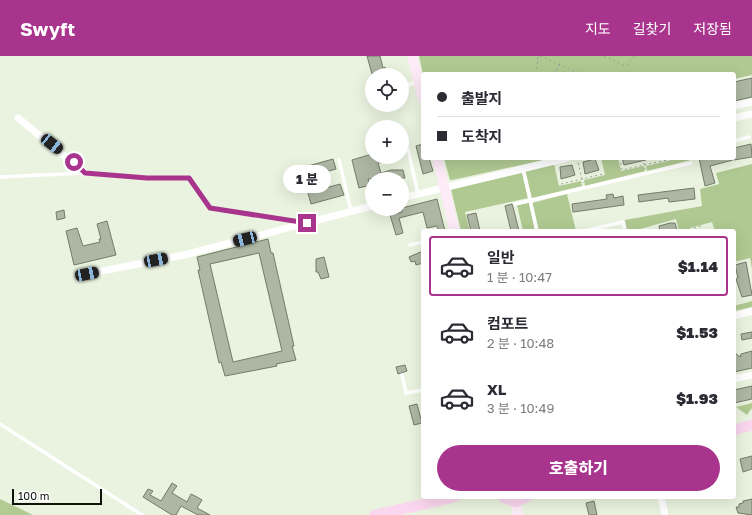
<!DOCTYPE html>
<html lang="ko">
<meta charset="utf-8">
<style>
:root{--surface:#fff;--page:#f2f2f3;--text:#2b2b33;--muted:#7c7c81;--line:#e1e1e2;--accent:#a8348e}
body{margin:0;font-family:"Golos Text","Noto Sans KR",sans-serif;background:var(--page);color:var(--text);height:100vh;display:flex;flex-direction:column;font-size:15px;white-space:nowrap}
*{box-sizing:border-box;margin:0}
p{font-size:13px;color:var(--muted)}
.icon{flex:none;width:22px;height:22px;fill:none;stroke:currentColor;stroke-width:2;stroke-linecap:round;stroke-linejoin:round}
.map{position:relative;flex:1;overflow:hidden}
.details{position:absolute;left:421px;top:173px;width:315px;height:270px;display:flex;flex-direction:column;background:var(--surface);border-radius:4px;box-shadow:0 4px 16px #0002}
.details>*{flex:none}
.top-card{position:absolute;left:421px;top:16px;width:315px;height:88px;border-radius:4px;box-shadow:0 4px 16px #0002;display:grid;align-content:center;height:88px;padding:0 16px;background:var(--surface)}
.tools{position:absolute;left:365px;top:12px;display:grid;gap:8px}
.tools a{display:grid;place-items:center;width:44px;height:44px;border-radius:50%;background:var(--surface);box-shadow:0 4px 16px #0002;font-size:20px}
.scale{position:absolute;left:12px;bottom:10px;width:90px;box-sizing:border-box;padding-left:4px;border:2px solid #10130c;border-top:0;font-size:11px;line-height:14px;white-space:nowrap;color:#10130c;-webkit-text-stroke:3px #fff;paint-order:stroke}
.end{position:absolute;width:18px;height:18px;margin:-9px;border:5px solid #a8348e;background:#fff;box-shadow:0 0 0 2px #fff}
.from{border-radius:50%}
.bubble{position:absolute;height:28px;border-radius:14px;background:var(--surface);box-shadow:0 4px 16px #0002;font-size:13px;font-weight:800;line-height:28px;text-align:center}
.car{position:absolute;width:12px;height:24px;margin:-12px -6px;border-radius:5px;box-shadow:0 0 3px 1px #0007;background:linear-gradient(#222 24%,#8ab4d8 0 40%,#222 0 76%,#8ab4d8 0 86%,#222 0)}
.top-card b{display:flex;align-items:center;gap:14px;height:38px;font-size:15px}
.top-card b+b{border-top:1px solid var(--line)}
.top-card i{width:10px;height:10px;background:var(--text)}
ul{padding:7px 0 0;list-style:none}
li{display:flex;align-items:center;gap:12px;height:60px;margin:0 8px 6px;padding:0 8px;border:2px solid transparent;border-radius:4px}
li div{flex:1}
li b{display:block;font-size:15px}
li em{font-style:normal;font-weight:800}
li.selected{border-color:var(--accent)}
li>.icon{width:36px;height:36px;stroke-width:1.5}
.primary-button{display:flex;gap:8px;margin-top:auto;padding:8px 16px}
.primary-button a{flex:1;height:46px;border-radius:24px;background:var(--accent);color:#fff;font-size:16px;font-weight:800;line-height:46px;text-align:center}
header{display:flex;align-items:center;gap:24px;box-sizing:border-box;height:56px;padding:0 20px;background:var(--accent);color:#fff}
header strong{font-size:19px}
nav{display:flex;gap:22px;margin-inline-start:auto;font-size:14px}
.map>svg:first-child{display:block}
</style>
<header>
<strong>Swyft</strong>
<nav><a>지도</a><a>길찾기</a><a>저장됨</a></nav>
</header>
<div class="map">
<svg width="752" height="459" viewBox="0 0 752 459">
<rect width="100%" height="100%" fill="#eaf3df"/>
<g fill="#b0c992">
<path d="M 419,0 L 752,0 L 752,19 L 734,23 L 734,18 L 423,18 Z"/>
<path d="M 444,102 L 553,102 L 452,124 L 450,124 Z"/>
<path d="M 601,102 L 618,102 L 621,115 L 644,110 L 645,115 L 585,130 L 584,124 L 605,119 Z"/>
<path d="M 680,102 L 691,102 L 691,104 L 647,115 L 646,110 Z"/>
<path d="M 554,108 L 559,130 L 581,125 L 582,130 L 532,142 L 525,115 Z"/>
<path d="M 752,108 L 752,213 L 750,202 L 734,206 L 734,175 L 715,175 L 712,166 L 690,172 L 690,174 L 679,175 L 676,163 L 633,175 L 627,175 L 625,164 L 702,150 L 700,133 L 719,128 L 716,117 Z"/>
<path d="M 522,117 L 528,142 L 465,156 L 470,175 L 461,175 L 451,133 Z"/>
<path d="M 567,138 L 576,175 L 539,175 L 532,147 Z"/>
<path d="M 529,147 L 535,175 L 523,175 L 517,149 Z"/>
<path d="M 752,245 L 752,251 L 734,255 L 734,250 Z"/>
<path d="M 752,347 L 752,352 L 747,359 L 736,351 Z"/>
</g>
<path fill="#b1cb92" d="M 0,443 L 33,459 L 0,459 Z"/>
<g fill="#aeb7a4" stroke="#737b69" fill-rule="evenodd">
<path d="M 367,0 L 380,0 L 383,12 L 385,11 L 387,17 L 372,18 Z"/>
<path d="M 752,22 L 752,41 L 734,45 L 734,26 Z"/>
<path d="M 423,88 L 423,102 L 429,102 L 433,115 L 423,118 L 416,90 Z"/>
<path d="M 751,88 L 752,101 L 734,104 L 734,92 Z"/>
<path d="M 372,98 L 372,101 L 396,101 L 396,103 L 378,107 L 381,117 L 391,114 L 403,114 L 405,122 L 368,123 L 370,129 L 359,132 L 352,104 Z"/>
<path d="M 622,102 L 646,102 L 646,104 L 624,109 Z"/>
<path d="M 699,102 L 732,102 L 733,104 L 710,110 L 715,127 L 705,130 Z"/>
<path d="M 333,103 L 336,113 L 311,120 L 315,135 L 340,128 L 344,139 L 311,148 L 301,112 Z"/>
<path d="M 595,103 L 599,114 L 585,118 L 583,106 Z"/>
<path d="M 572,109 L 575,119 L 561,123 L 560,111 Z"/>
<path d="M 694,132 L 695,143 L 669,146 L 668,142 L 639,146 L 638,139 Z"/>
<path d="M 613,138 L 614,142 L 623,140 L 624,149 L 573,156 L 572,148 L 607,143 L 606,139 Z"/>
<path d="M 437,143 L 445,175 L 439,175 L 437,170 L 427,172 L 423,156 L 399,162 L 403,177 L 396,179 L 390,159 L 402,156 L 402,152 Z"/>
<path d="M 512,148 L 513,151 L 519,175 L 511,175 L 505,150 Z"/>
<path d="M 64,154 L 65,162 L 57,164 L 56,156 Z"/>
<path d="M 476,157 L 480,175 L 471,175 L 467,159 Z"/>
<path d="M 107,165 L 116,199 L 74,209 L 66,175 L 77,172 L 83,190 L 100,186 L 99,183 L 101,183 L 97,168 Z"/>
<path d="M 670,167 L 675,167 L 677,174 L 660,175 L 659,170 Z"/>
<path d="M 268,183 L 271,197 L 273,197 L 294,290 L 292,290 L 296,304 L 276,308 L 277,310 L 225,320 L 221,306 L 219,307 L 198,214 L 200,214 L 197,201 ZM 259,197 L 282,295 L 233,306 L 210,208 Z"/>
<path d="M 423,195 L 423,207 L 416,209 L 415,205 L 411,206 L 409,201 Z"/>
<path d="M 324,201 L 329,221 L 321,223 L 318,216 L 316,216 L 316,203 Z"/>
<path d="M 746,206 L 752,239 L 742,241 L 736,223 L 738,222 L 735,209 Z"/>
<path d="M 752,276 L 752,282 L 742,284 L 741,278 Z"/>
<path d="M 752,295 L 752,312 L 734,316 L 734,296 L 740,301 L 741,298 Z"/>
<path d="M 405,309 L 407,315 L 398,318 L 396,311 Z"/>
<path d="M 752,330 L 752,343 L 734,347 L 734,334 Z"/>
<path d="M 417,348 L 422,367 L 414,369 L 409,350 Z"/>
<path d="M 752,400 L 752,413 L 743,416 L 740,403 Z"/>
<path d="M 172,427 L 177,430 L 172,437 L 187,446 L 191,438 L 197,441 L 202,444 L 197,452 L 210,459 L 198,459 L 181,450 L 176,459 L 172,459 L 143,441 L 148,433 L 153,435 L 150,439 L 161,445 Z"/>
<path d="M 752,443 L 752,459 L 738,457 L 736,451 L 739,451 L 739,448 L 743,447 L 743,445 Z"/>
<path d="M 594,445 L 597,459 L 589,459 L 586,447 Z"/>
</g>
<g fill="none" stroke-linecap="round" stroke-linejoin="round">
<g stroke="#9aa192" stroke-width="1" stroke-dasharray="2 3" stroke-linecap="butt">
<path d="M 540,0 L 581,18"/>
<path d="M 604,0 L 625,10 L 627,9 L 634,0"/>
<path d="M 536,18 L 538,0"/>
<path d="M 553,18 L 560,9"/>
<path d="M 577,102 L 583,127"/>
<path d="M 620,102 L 622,114 L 676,102"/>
<path d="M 643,102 L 645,113"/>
<path d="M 561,128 L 603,118"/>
<path d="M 691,175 L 691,173 L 701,170"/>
</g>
<g stroke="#fff" stroke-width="3.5">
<path d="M 402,30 L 418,26"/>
<path d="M 734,85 L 749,81"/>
<path d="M 408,93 L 418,138"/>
<path d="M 339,104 L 351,155"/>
<path d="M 523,112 L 537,175"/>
<path d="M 0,121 L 85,117 L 147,122 L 189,122 L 210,152 L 302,167"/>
<path d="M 515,148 L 691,107"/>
<path d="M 584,175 L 623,166 L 625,175"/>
<path d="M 410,189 L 423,186"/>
<path d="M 402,319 L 406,337 L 423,334"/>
<path d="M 0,368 L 142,459"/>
</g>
<g stroke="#fff" stroke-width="7">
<path d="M 734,50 L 752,46"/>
<path d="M 18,62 L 85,117"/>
<path d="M 734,62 L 752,58"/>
<path d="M 402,142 L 567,102"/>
<path d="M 87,218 L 184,199 L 372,150"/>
<path d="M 734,260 L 752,255"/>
<path d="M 734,323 L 752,319"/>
<path d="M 661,441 L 665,459"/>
</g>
<g stroke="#fdebf7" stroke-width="10">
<path d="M 412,0 L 423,43"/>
<path d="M 437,102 L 455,175"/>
<path d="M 515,446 L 518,459"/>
</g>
<g stroke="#fad7ef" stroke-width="11">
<path d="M 734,374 L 752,369"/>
<path d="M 503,441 L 515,446 L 527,441"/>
<path d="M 375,459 L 455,441"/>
</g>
</g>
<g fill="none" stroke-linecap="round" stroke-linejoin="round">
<path stroke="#a8348e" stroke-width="5" d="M 74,106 L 85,117 L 147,122 L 189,122 L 210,152 L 307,167"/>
</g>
</svg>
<div class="tools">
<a><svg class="icon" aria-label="locate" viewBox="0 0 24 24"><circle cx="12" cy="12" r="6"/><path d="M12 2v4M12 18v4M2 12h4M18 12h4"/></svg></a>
<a>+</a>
<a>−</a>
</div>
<div class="scale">100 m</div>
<i class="end from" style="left:74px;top:106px"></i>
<i class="end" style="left:307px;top:167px"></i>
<div class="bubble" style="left:283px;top:109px;width:48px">1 분</div>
<i class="car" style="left:52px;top:88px;rotate:128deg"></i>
<i class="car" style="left:245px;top:183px;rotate:256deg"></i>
<i class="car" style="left:156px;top:204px;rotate:79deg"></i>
<i class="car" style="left:87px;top:218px;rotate:79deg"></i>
<div class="top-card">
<b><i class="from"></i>출발지</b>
<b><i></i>도착지</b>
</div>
<section class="details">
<ul>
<li class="selected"><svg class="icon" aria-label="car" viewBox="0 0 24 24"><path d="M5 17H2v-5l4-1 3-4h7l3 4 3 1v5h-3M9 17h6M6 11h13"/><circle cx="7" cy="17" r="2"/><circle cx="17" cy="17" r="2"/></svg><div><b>일반</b><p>1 분 · 10:47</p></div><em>$1.14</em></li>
<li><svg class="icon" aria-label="car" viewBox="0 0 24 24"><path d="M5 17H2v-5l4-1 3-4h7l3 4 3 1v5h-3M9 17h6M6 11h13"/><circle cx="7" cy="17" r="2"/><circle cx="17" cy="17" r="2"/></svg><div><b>컴포트</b><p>2 분 · 10:48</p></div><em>$1.53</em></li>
<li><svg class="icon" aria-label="car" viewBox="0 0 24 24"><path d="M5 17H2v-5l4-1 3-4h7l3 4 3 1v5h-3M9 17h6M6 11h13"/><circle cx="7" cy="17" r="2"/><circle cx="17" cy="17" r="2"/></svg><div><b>XL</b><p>3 분 · 10:49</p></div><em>$1.93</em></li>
</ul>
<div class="primary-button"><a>호출하기</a></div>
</section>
</div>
